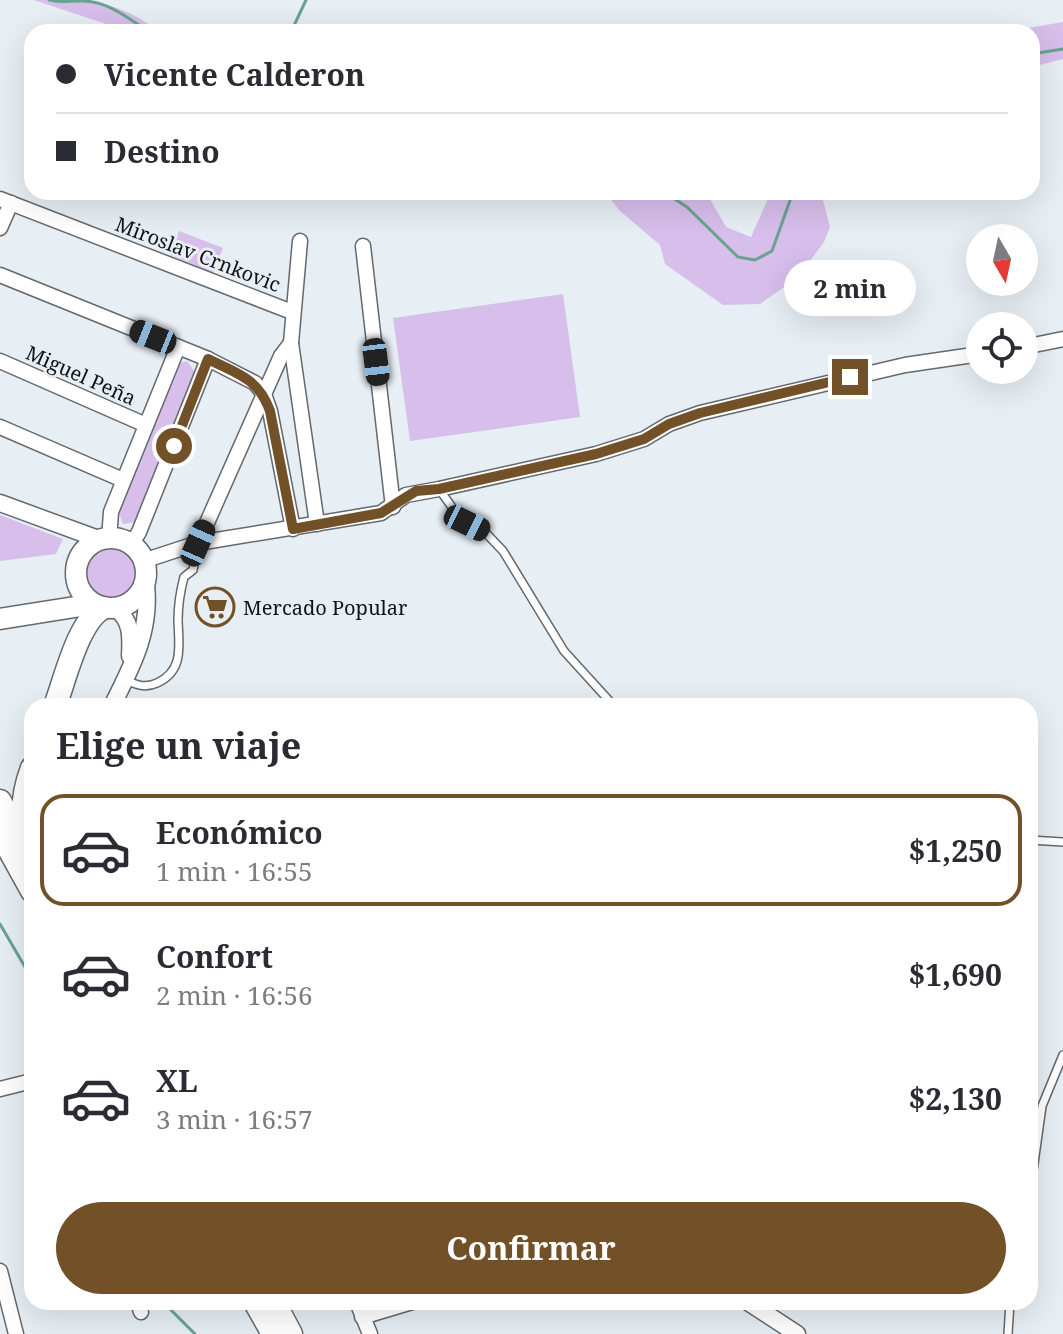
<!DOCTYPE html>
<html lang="es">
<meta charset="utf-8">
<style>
:root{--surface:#fff;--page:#f7f7f7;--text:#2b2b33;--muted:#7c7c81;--line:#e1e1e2;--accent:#725028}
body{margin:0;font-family:"Noto Serif",serif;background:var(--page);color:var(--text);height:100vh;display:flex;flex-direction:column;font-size:30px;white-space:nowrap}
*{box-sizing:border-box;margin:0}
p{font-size:26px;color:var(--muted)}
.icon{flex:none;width:44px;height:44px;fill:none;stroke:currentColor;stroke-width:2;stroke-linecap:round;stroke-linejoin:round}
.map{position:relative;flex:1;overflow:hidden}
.details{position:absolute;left:24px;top:698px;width:1014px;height:612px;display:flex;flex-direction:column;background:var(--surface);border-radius:24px;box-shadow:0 8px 32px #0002}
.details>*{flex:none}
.hud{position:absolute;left:24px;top:24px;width:1016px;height:176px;border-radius:24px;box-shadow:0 8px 32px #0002;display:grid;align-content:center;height:176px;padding:0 32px;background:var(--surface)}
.needle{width:52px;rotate:171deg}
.controls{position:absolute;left:966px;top:224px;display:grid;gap:16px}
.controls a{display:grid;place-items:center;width:72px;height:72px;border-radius:50%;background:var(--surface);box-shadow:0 8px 32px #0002;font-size:40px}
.end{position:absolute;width:36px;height:36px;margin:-18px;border:10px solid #725028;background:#fff;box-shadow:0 0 0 4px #fff}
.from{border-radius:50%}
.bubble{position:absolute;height:56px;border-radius:28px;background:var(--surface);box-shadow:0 8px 32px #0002;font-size:26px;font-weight:700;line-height:56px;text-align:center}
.car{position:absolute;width:24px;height:48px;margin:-24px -12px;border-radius:10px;box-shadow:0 0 6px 2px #0007;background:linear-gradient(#222 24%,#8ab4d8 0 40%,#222 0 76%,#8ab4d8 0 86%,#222 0)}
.hud b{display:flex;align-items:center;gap:28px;height:76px;font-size:30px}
.hud b+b{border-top:2px solid var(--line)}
.hud i{width:20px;height:20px;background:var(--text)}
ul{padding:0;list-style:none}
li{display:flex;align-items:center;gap:24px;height:112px;margin:0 16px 12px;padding:0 16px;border:4px solid transparent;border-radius:24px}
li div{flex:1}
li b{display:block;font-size:30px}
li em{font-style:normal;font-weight:700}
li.on{border-color:var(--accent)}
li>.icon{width:72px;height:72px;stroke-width:1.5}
h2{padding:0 32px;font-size:36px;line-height:96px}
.button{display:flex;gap:16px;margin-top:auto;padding:16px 32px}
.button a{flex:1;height:92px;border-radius:48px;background:var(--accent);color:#fff;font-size:32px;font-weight:700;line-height:92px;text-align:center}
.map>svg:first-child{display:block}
</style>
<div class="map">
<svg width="1063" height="1334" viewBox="0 0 1063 1334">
<rect width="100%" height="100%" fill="#e7eef4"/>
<g fill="#d7beeb">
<path d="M 34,0 C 86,0 120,0 159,32 L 118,32 L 115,27 Z"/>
<path d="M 1063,22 L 1063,59 L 1032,67 L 1032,32 L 909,32 L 1017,30 Z"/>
<path d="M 605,192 L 706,192 L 726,227 L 751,237 L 771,192 L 821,192 L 830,227 L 824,242 L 797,278 L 760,304 L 723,305 L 665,264 L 660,245 L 620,211 Z"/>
<path d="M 179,231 L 223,248 L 213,273 L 170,255 Z"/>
<path d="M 563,294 L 580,417 L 410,441 L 393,318 Z"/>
<path d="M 187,361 L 195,372 L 136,522 L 123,524 L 118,511 L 178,364 Z"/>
<path d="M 0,515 L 63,539 L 56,554 L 0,561 Z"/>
<circle cx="111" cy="574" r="25"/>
</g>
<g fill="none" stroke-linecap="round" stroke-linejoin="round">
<g stroke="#68a390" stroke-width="3">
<path d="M 49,0 C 62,3 67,1 80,1 C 107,0 128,18 149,32"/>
<path d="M 291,32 L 306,0"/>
<path d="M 1032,54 L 1063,49"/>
<path d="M 664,192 L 687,207 L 738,257 L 755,260 L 772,251 L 793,192"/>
<path d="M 0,924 L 32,979"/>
<path d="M 163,1302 L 195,1334"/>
</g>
<g stroke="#63696e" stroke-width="10">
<g id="service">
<path d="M 439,489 L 459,517 L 483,530 L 503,551 L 564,651 L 614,706"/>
<path d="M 127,680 C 137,686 146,688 157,683 C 184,671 179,646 178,621 C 178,606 180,592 184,577 L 193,570 L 198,543"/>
<path d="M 1030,840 L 1063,842"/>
<path d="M 1030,1192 L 1042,1106 L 1063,1055"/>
<path d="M 1008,1334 L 1010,1302"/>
</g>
</g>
<g stroke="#63696e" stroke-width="17">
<g id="minor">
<path d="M 0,199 L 292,312"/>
<path d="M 0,228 L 11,203"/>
<path d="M 300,241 L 291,343 L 317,524"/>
<path d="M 363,246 L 393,507"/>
<path d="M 0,275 L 208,359 L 255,383 L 264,394 L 270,411 L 293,529"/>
<path d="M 1024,347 L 1063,339"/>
<path d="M 0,361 L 146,425"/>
<path d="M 0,427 L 123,480"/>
<path d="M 109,539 L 111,512 L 178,347"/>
<path d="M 198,543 L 281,356 L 291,343"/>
<path d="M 131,545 L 139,532 L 208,359"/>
<path d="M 143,561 L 198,543 L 381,513 L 406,495 L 439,489 L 596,454 L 644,439 L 669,424 L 700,413 L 905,365 L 980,354"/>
<path d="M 0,1089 L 32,1081"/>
<path d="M 0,1271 L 16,1334"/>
<path d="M 138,1302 L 141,1312"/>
<path d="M 357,1302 L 370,1334"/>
<path d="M 362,1317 L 412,1302"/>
</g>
</g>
<g stroke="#63696e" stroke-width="19">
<g id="tertiary">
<path d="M 0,503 L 101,540"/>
<path d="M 115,608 C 132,620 131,637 130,656"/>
<path d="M 112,706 C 134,663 153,626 145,577"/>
<path d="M 748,1302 L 797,1334"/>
</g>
</g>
<g stroke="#63696e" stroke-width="23">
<g id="primary">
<circle cx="111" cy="573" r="35"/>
<path d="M 0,619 L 81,606 L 98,606"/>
</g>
</g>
<g stroke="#63696e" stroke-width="25">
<g id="trunk">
<path d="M 55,706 C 65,680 78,621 103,608"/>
<path d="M 32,768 C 21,797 20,828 32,857"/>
<path d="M 0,801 L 22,841"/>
<path d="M 0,833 L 32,891"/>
<path d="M 255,1302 L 273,1334"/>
<path d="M 274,1302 L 291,1334"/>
</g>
</g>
<use href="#service" stroke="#fff" stroke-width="7"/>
<use href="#minor" stroke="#fff" stroke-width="14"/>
<use href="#tertiary" stroke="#fff" stroke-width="16"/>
<use href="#primary" stroke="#fff" stroke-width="20"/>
<use href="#trunk" stroke="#fff" stroke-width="22"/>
</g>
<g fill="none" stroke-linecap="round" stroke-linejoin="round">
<path stroke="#725028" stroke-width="10" d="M 174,446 L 208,359 C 238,374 258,378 270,411 L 293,529 L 381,513 L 416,491 L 439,489 L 596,454 L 644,439 L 669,424 L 700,413 L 850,377"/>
</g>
<defs>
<g id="supermarket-ring" transform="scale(2)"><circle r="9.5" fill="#e7eef4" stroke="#725028" stroke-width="1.5"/><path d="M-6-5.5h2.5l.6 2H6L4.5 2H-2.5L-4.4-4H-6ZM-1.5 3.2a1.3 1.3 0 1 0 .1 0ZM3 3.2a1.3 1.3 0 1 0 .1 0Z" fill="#725028"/></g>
</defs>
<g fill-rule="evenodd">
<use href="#supermarket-ring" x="215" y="607"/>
</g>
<g text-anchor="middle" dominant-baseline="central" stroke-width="6" stroke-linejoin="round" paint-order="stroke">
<g font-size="20" fill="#121416" stroke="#e7eef4">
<text transform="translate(198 254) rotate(21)">Miroslav Crnkovic</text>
<text transform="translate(81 375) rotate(24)">Miguel Peña</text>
</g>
<g font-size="20" fill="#121416" stroke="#e7eef4" text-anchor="start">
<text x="243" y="607">Mercado Popular</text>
</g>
</g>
</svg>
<div class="controls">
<a><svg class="needle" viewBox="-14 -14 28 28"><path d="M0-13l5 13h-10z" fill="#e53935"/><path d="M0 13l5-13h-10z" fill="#7c7c81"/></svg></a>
<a><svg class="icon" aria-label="locate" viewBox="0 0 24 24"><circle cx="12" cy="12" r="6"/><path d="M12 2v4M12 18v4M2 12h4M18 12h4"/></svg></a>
</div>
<i class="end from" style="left:174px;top:446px"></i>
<i class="end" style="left:850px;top:377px"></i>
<div class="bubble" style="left:784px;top:260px;width:132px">2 min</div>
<i class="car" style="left:153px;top:337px;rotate:292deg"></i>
<i class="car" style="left:376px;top:362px;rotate:173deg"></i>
<i class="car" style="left:467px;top:523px;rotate:116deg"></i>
<i class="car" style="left:198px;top:543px;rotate:24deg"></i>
<div class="hud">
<b><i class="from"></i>Vicente Calderon</b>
<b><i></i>Destino</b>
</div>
<section class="details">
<h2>Elige un viaje</h2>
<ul>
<li class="on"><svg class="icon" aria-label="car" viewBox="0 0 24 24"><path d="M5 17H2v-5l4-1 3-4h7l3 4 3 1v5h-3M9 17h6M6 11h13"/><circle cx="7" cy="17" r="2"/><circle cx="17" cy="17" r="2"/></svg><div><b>Económico</b><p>1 min · 16:55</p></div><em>$1,250</em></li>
<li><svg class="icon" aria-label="car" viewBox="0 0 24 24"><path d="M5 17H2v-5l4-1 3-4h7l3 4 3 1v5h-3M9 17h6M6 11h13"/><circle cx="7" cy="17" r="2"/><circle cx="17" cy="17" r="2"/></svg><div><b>Confort</b><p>2 min · 16:56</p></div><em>$1,690</em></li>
<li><svg class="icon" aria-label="car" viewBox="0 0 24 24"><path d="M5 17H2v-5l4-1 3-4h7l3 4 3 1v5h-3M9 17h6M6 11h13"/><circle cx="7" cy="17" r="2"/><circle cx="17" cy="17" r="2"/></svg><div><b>XL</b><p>3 min · 16:57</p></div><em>$2,130</em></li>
</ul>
<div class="button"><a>Confirmar</a></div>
</section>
</div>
